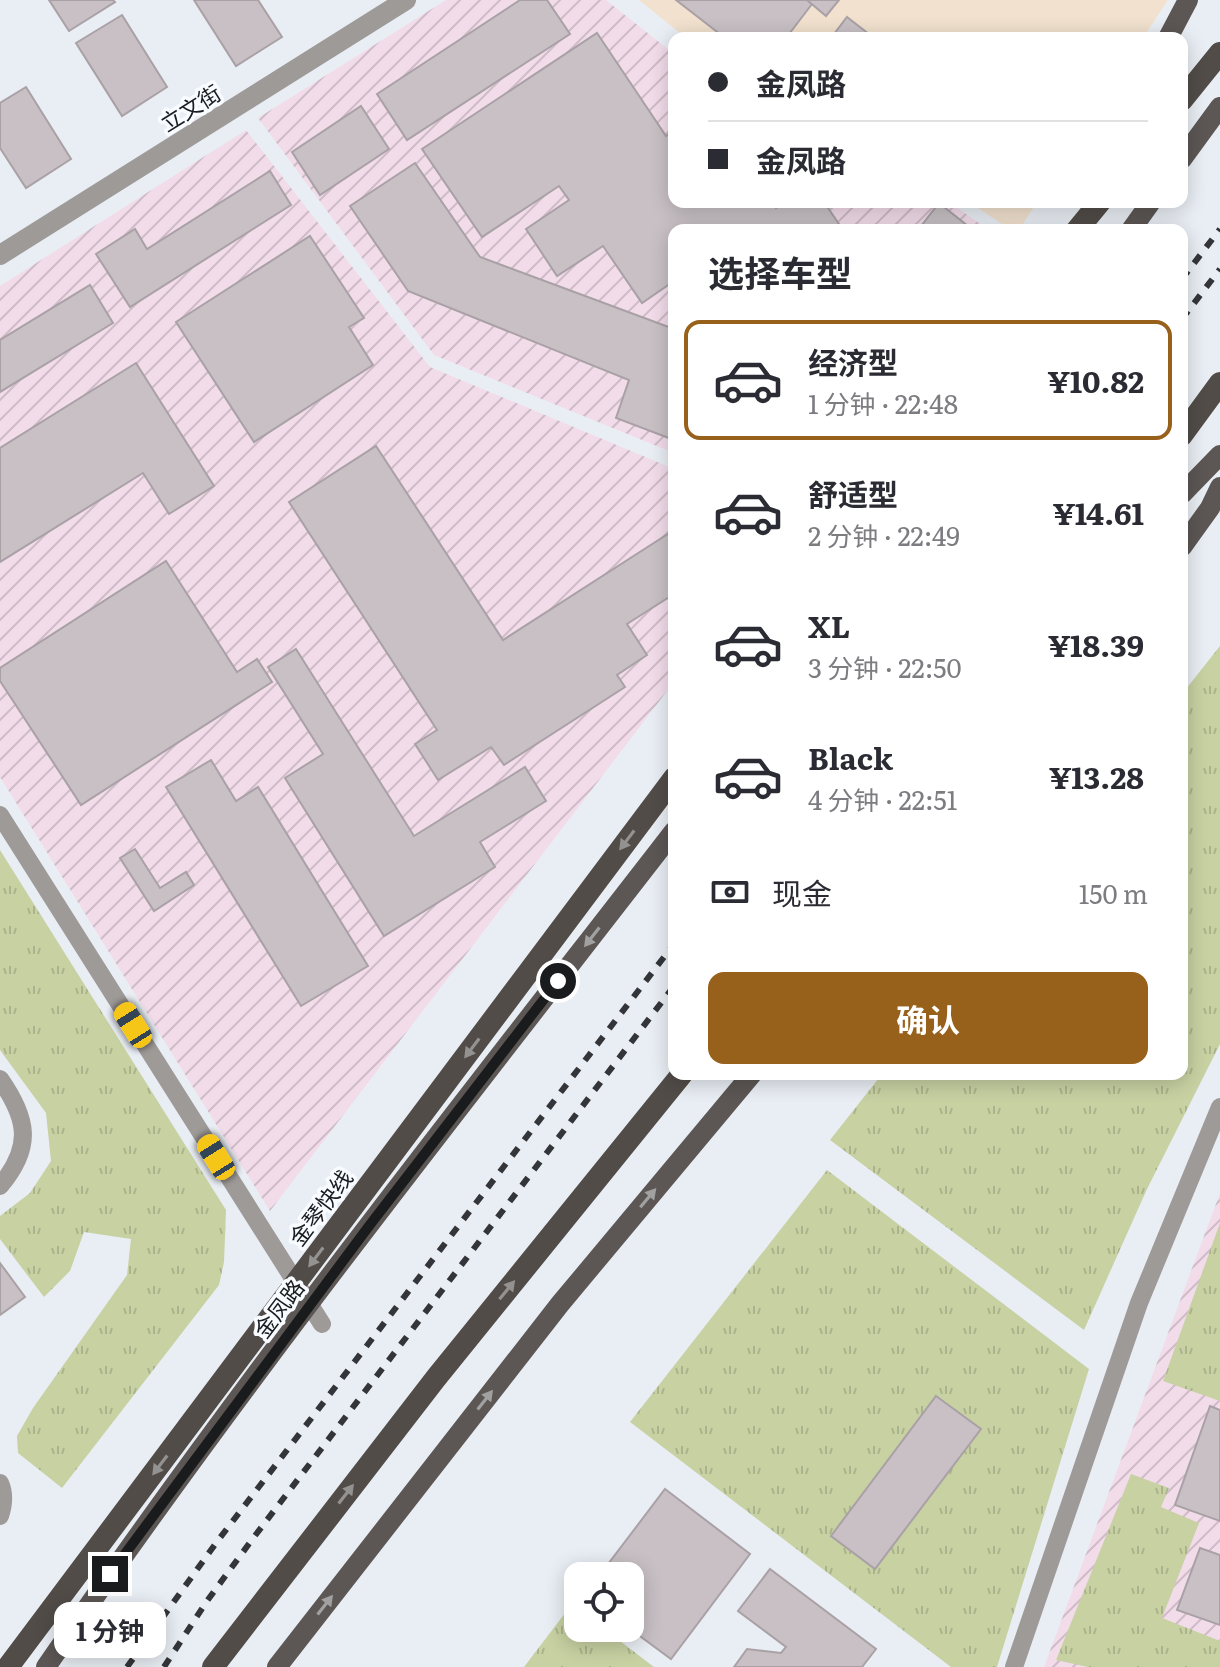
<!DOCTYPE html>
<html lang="zh">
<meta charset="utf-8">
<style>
:root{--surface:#fff;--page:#f7f7f7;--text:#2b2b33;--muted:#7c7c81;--line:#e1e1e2;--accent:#98611b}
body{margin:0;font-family:Literata,"Noto Sans SC",serif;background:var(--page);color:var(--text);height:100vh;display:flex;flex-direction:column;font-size:30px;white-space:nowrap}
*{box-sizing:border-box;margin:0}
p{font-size:26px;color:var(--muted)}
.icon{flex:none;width:44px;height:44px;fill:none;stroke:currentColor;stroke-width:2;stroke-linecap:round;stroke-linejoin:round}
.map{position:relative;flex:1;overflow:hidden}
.side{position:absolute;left:668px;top:224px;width:520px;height:856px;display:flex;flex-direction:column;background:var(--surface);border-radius:16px;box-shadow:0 4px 20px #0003}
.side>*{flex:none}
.hud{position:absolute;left:668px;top:32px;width:520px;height:176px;border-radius:16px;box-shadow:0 4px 20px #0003;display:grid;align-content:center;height:176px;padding:0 40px;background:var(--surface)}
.tools{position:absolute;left:564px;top:1562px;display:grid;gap:16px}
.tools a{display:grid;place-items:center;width:80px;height:80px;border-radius:16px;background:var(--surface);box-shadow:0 4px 20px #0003;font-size:40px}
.end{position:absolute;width:36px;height:36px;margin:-18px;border:10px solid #191b1d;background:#fff;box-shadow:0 0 0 4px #fff}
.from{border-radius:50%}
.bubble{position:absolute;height:56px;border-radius:16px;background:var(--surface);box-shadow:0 4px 20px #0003;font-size:26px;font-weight:700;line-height:56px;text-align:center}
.car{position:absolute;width:24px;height:48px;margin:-24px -12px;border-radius:10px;box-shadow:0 0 6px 2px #0007;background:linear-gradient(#f5c518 24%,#345 0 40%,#f5c518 0 76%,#345 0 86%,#f5c518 0)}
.hud b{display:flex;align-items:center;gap:28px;height:76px;font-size:30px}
.hud b+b{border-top:2px solid var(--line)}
.hud i{width:20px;height:20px;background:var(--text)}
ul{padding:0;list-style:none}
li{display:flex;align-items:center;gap:24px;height:120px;margin:0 16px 12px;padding:0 24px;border:4px solid transparent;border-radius:16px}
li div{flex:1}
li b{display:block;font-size:30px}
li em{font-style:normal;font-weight:700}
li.active{border-color:var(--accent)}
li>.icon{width:72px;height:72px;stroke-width:1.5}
h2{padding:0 40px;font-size:36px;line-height:96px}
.pay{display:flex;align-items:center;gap:20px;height:88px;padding:0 40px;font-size:30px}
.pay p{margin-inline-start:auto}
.primary-button{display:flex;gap:16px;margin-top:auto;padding:16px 40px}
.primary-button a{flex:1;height:92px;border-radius:16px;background:var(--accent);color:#fff;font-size:32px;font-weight:700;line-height:92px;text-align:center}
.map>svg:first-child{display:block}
</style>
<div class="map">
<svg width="1220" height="1667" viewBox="0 0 1220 1667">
<defs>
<pattern id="industrial-furrows" width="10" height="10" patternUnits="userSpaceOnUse" patternTransform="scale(2)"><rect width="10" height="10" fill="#f2dcea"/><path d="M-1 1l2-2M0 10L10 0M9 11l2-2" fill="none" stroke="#cfbcc8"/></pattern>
<pattern id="grass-tufts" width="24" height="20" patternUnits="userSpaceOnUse" patternTransform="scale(2)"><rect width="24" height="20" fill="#c7d1a2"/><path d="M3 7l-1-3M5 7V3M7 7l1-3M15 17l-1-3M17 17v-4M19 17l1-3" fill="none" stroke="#aab38b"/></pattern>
</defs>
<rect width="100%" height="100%" fill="#e9eef4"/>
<g fill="url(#industrial-furrows)">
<path d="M 446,0 L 606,0 L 674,54 L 674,202 L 860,202 L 866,207 L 870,202 L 949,202 L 989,230 L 674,230 L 674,453 L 434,355 L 258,118 Z"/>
<path d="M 246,130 L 430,367 L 674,469 L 674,682 L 270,1211 L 0,777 L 0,286 Z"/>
<path d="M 1220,1193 L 1220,1667 L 1044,1667 Z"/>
</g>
<g fill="#f1e1ce">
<path d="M 639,0 L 1168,0 L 1143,38 L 686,38 Z"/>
<path d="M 969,202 L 1037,202 L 1019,230 L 1011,230 Z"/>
</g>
<g fill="url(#grass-tufts)">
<path d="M 1220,646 L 1220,1044 L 1147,1189 L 1084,1330 L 830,1140 L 882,1074 L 1182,1074 L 1182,694 Z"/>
<path d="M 0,850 L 226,1210 L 224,1262 L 219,1285 L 62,1488 L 18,1453 L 17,1436 L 33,1408 L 127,1275 L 131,1239 L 84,1232 L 70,1271 L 44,1297 L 0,1239 L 0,1216 L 30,1193 L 51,1161 L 46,1113 L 0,1050 Z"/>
<path d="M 827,1170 L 1089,1369 L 997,1667 L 951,1667 L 630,1422 Z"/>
<path d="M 1220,1223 L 1220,1401 L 1163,1381 Z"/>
<path d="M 1131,1474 L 1169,1488 L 1161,1507 L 1199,1523 L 1162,1618 L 1220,1641 L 1220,1667 L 1088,1667 L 1056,1660 Z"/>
<path d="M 572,1604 L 578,1609 L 578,1628 L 603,1628 L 654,1667 L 524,1667 Z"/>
</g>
<g fill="#c8c0c4" stroke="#a9a1a5" stroke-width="2">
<path d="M 49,0 L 113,0 L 115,2 L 69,31 Z"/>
<path d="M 194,0 L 258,0 L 282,37 L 236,66 Z"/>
<path d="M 520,0 L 547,0 L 570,34 L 407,140 L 377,94 Z"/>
<path d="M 676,0 L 807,0 L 812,4 L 786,38 L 725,38 Z"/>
<path d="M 807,0 L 839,0 L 826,16 Z"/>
<path d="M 122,15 L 167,87 L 122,116 L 76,43 Z"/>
<path d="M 847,17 L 874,38 L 831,38 Z"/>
<path d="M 597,33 L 666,136 L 674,130 L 674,202 L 772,202 L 776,208 L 784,202 L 824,202 L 843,230 L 674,230 L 674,281 L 642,303 L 603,246 L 557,276 L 526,229 L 569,200 L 559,186 L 482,237 L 422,149 Z"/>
<path d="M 26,87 L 71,159 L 26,188 L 0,148 L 0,103 Z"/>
<path d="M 361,106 L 389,149 L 320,195 L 292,152 Z"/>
<path d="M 415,163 L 480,257 L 674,329 L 674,440 L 616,418 L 629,380 L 408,291 L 350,206 Z"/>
<path d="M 270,171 L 291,205 L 130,307 L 96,254 L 135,229 L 147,249 Z"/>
<path d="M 939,203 L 973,230 L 918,230 Z"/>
<path d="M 310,236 L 364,318 L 349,327 L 373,365 L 254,442 L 176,322 Z"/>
<path d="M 90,285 L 113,323 L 0,392 L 0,340 Z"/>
<path d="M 136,363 L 214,486 L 169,514 L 143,473 L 0,562 L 0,448 Z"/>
<path d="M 376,446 L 503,640 L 674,530 L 674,594 L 627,624 L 647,655 L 617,675 L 625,687 L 504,765 L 491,747 L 438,780 L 415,744 L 437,730 L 289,502 Z"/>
<path d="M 166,561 L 237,672 L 257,659 L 272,682 L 81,805 L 0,681 L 0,668 Z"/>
<path d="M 296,649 L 414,836 L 525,767 L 546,801 L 480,842 L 495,867 L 384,936 L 285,778 L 323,754 L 268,667 Z"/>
<path d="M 211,760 L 236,801 L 258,787 L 368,966 L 301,1006 L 166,787 Z"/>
<path d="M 135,849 L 160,888 L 186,872 L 194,885 L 154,911 L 120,858 Z"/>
<path d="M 0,1263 L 25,1297 L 0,1315 Z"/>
<path d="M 936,1396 L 981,1429 L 875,1569 L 831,1536 Z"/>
<path d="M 1210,1406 L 1220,1410 L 1220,1521 L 1175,1505 Z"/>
<path d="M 665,1489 L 750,1554 L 671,1659 L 629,1628 L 630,1576 L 599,1576 Z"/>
<path d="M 1200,1548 L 1220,1555 L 1220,1625 L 1177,1610 Z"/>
<path d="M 770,1569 L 876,1649 L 862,1667 L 734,1667 L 747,1649 L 781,1653 L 786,1647 L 738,1611 Z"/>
</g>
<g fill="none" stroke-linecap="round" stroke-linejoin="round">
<g stroke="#9e9a98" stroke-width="18">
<path d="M 0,815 L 322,1324"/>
<path d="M 0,1079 C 28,1119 33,1147 0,1186"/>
<path d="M 0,1483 C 5,1494 4,1504 0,1516"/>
<path d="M 1014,1667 L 1139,1303 L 1220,1107"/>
</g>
<path stroke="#9e9a98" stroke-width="20" d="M 0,255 L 406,0"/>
<g stroke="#5c5754" stroke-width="20">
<path d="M 1168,38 L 1188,0"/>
<path d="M 1182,159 L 1220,107"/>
<path d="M 1131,230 L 1151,202"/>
<path d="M 1182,494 L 1220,455"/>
<path d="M 1182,547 L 1210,508 L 1220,487"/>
<path d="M 46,1667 C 243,1380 461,1106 674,831"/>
<path d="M 277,1667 L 560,1304 L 752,1074"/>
</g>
<g stroke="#514c48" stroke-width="22">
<path d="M 1182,100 L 1220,53"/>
<path d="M 1077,230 L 1100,202"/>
<path d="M 1182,435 L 1220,383"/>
<path d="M 213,1667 L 436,1378 L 682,1074"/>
</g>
<g stroke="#333538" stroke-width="6" stroke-dasharray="10 10" stroke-linecap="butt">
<path d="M 1182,279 L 1220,229"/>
<path d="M 1182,319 L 1220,269"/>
<path d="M 127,1667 L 216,1543 L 674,944"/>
<path d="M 164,1667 L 207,1601 L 254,1537 L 674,986"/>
</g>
<path stroke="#514c48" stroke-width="22" d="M 8,1667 L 674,778"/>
</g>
<defs><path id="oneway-solid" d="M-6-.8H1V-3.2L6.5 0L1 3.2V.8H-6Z" transform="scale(2)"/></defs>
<g fill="#949291">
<use href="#oneway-solid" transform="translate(627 840) rotate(127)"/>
<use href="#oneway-solid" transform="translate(472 1048) rotate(127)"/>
<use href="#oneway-solid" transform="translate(316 1257) rotate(127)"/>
<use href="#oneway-solid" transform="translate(507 1290) rotate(-51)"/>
<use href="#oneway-solid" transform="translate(160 1465) rotate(127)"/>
<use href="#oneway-solid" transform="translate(346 1494) rotate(-52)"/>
</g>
<g fill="#a2a1a1">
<use href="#oneway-solid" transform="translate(592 937) rotate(128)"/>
<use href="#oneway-solid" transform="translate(648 1198) rotate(-50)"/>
<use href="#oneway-solid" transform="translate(485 1400) rotate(-52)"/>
<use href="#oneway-solid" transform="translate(325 1605) rotate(-52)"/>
</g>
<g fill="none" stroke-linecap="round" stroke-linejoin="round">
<path stroke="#191b1d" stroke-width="10" d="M 110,1574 L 369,1226 L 558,981"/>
</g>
<g text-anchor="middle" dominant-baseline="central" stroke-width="7" stroke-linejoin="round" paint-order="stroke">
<g font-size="22" fill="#191b1d" stroke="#f8fbff">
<text transform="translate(190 107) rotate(-32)">立文街</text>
<text transform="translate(320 1207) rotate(-53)">金琴快线</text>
<text transform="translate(278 1308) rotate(-53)">金凤路</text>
</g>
</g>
</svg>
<div class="tools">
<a><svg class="icon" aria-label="locate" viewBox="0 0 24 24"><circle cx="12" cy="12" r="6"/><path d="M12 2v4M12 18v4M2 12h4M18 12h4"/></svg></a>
</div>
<i class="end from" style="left:558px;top:981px"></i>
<i class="end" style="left:110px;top:1574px"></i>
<div class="bubble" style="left:54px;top:1602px;width:112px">1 分钟</div>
<i class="car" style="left:133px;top:1025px;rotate:328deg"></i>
<i class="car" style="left:216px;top:1157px;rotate:328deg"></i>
<div class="hud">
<b><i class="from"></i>金凤路</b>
<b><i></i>金凤路</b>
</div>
<section class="side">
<h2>选择车型</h2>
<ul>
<li class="active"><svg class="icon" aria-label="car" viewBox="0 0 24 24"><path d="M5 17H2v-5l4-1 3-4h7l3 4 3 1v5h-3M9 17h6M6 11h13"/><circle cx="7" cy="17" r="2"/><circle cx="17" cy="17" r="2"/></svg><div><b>经济型</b><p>1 分钟 · 22:48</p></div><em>¥10.82</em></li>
<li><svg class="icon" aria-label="car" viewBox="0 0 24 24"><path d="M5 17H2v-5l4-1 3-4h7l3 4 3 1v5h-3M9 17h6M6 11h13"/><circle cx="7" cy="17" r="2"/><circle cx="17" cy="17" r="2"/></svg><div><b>舒适型</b><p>2 分钟 · 22:49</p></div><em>¥14.61</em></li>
<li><svg class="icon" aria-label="car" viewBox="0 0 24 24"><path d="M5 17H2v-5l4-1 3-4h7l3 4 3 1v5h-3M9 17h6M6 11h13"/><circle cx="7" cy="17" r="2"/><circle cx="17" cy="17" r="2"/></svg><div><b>XL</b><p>3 分钟 · 22:50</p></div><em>¥18.39</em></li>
<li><svg class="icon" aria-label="car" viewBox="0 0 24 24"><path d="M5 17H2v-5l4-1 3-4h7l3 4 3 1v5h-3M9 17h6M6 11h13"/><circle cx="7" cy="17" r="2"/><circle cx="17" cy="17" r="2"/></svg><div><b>Black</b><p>4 分钟 · 22:51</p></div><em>¥13.28</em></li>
</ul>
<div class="pay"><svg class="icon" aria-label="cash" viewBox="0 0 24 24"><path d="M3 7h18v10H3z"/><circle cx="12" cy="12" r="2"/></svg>现金<p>150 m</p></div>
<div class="primary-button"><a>确认</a></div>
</section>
</div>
